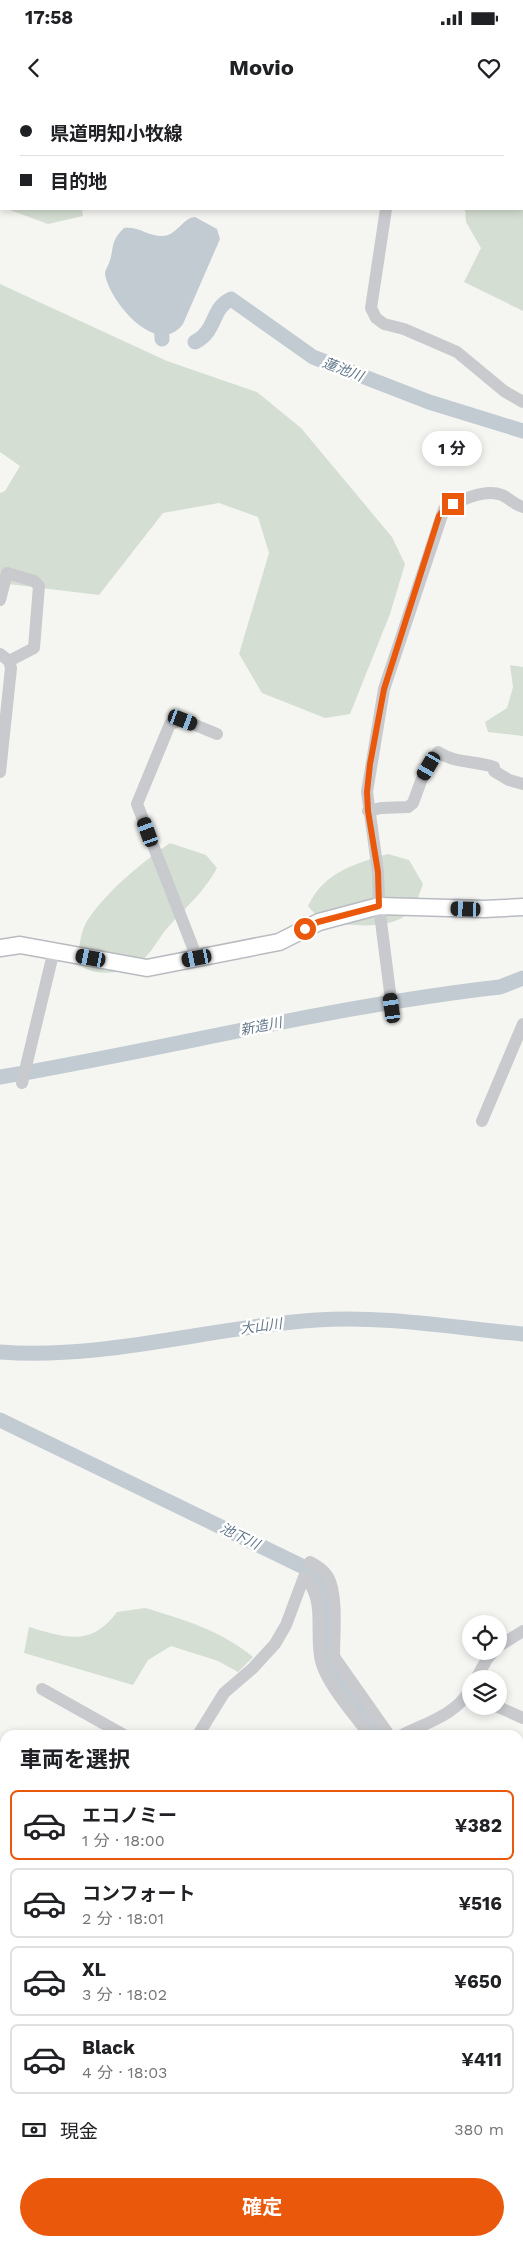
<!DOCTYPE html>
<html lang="ja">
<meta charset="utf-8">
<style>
:root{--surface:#fff;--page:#f2f2f2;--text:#202124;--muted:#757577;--line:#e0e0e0;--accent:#ea580c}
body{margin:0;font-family:"Work Sans","Noto Sans JP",sans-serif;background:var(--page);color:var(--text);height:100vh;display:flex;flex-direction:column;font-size:19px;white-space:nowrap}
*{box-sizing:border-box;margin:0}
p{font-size:16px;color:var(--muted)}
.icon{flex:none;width:28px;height:28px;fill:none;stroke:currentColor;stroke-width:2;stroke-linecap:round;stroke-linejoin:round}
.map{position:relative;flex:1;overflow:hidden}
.details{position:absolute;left:0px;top:1630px;width:524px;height:516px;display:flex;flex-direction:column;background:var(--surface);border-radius:15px 15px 0 0;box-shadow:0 2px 8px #0003}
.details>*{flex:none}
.banner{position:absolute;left:0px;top:0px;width:524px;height:110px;box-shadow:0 2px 8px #0003;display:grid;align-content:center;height:110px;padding:0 20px;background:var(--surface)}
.tools{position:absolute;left:462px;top:1515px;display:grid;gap:10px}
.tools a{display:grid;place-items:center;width:45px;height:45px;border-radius:50%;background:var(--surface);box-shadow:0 2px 8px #0003;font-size:25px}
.end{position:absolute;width:22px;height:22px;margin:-11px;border:6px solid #ea580c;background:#fff;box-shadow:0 0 0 2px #fff}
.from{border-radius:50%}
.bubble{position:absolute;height:35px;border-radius:18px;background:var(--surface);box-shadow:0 2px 8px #0003;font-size:16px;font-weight:700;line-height:35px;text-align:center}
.car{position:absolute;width:15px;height:30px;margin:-15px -8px;border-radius:6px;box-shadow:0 0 4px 1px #0007;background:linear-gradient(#222 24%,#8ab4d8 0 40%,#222 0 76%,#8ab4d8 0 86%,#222 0)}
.banner b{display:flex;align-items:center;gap:18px;height:48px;font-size:19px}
.banner b+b{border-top:1px solid var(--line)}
.banner i{width:12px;height:12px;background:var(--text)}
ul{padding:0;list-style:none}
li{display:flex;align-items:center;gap:15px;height:70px;margin:0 10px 8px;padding:0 10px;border:2px solid var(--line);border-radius:8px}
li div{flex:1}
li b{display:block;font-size:19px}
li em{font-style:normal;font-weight:700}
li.on{border-color:var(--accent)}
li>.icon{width:45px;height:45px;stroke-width:1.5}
h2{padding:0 20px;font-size:22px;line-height:60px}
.pay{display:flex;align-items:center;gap:12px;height:55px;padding:0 20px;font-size:19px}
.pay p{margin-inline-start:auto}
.button{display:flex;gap:10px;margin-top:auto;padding:10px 20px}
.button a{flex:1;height:58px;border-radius:30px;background:var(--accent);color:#fff;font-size:20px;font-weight:700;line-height:58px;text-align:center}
.status{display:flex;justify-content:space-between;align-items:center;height:35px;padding:0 25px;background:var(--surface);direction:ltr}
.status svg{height:14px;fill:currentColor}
header{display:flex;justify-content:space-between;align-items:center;height:65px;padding:0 20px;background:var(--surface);font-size:22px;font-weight:700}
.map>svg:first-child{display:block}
</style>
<div class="status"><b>17:58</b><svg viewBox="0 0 49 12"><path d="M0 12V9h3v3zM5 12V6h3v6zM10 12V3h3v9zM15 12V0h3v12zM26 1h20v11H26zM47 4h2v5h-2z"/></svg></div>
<header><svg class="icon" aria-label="back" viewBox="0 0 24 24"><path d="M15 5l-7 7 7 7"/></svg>Movio<svg class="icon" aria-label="heart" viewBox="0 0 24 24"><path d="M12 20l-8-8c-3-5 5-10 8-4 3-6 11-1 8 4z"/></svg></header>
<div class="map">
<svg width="523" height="2146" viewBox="0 0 523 2146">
<rect width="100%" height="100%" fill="#f5f6f2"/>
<g fill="#d5ded3">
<path d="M 0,0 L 42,1 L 1,1 L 1,106 Z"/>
<path d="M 432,0 L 523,0 L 523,211 L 464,182 L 481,148 L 466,122 L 465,109 L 522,109 L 522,1 Z"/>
<path d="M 7,109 L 82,109 L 83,116 L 48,124 Z"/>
<path d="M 0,184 L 167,261 L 257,292 L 301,328 L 392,437 L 405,464 L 390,514 L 350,614 L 325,618 L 262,593 L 239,554 L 269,453 L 258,417 L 219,403 L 163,413 L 99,495 L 0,483 L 0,393 L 5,391 L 20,366 L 0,352 Z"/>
<path d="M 510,565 L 523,567 L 523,636 L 488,632 L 485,622 L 507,608 L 513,587 Z"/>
<path d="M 170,743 L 206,755 L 217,768 C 205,791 186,807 169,826 C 154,843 151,859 128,869 C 116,874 83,876 79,861 C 77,851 82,829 87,821 C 106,792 142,762 170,743 Z"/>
<path d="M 388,754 L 409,760 L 423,784 C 420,792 416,806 410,812 C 389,832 349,824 323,823 L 308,806 C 324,772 354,764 388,754 Z"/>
<path d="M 145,1508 C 183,1519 222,1531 253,1557 L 238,1572 L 218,1561 L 171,1546 L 148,1560 L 133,1585 L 24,1553 L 29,1527 C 66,1538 91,1547 117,1512 Z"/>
</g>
<path fill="#c3cbd2" d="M 195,117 L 217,129 L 220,139 L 183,224 C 157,259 109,201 105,174 C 105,170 108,166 109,163 C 115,147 109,143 124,128 C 138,126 148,136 162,136 C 177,136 182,118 195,117 Z"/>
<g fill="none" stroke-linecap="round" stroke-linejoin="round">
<g stroke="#c3cbd2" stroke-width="15">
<path d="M 161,215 L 162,239"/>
<path d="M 195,242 C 217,231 211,208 231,199 L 313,257 L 429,302 L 523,331"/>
<path d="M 0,977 C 167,949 331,906 500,887 L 523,878"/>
<path d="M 0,1252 C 107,1260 210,1227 316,1220 C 384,1215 455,1228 523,1234"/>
<path d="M 0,1320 L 314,1472 C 334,1495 318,1528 327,1555 C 336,1584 363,1610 381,1635"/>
<path d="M 519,1820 L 523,1829"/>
</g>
<g stroke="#b8bbc0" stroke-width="19">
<g id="major">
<path d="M 0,848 L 20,845 L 147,868 L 279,842 L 319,822 L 379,806 L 484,809 L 523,807"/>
<path d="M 519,2137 L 523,2136"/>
<path d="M 481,2146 L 497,2141"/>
</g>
</g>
<g stroke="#c8cace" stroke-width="12">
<path d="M 173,0 L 175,1"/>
<path d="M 316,1 L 316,0"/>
<path d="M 401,1 L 402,0"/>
<path d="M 386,109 L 371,208 L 376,218 L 384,224 L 404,229 L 457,252 L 504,291 L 523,302"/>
<path d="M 0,500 L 7,473 L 34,481 L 39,486 L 34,548 L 9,561"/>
<path d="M 0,554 L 9,561 L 11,568 L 0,672"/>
<path d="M 368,711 L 381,708 L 408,707 L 413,703 L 421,681 L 438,652 C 457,664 472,660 494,667 L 494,671 L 509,680 L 523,684"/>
<path d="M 197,858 L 137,704 L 170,624 L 183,620 L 217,634"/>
<path d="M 392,908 L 379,806 L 378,772 L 367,692 L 384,589 L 444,409 C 459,401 484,388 502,395 C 509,398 515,405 523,407"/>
<path d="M 22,983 L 54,850"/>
<path d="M 482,1021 L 523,924"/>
<path d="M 310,1462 C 317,1466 324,1470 328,1477 C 338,1494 334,1535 334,1556 L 337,1561 L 389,1635"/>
<path d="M 499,1546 L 523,1531"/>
<path d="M 476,1579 L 487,1559 L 494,1551"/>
<path d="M 42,1589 L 124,1635"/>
<path d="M 496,1606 L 523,1618"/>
<path d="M 198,1635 L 224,1593 L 253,1568 L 275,1544 L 286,1525 L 304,1477 C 327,1499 314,1533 321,1561 C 327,1585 355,1615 369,1635"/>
<path d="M 402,1635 C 426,1623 458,1614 471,1588"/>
<path d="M 0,1697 L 5,1698"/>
<path d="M 0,1720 L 5,1727"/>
<path d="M 0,1797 L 5,1794"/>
<path d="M 519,1801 L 523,1805"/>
<path d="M 519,1900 L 523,1901"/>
<path d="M 5,1947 L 5,2004"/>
<path d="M 519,2006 L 523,2006"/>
<path d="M 5,2059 L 5,2116"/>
<path d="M 519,2103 L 521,2099 L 523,2080"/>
<path d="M 5,2141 L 5,2146"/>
<path d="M 315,2141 L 317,2146"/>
<path d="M 447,2141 L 449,2146"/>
<path d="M 137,2146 L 153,2141"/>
<path d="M 345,2146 L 365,2141"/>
</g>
<use href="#major" stroke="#fff" stroke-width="16"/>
</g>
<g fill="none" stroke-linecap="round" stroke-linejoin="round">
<path stroke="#ea580c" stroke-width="6" d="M 305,829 L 318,822 L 379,806 L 378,772 L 368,711 L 367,692 L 370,664 L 384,589 L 439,416 L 444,409 L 453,404"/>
</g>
<g text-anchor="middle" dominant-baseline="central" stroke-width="5" stroke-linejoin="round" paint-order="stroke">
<g font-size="14" font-style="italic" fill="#63778a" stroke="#fff">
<text transform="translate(343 269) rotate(21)">蓮池川</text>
<text transform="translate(261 926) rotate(-11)">新造川</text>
<text transform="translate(261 1226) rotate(-7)">大山川</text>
<text transform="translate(240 1436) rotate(26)">池下川</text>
</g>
</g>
</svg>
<div class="tools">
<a><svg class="icon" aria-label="locate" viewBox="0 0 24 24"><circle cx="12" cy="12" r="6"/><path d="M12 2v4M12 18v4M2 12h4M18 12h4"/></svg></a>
<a><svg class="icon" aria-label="layers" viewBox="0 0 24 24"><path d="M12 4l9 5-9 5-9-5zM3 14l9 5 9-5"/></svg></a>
</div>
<i class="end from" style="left:305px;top:829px"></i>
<i class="end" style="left:453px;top:404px"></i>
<div class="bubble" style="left:422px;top:331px;width:60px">1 分</div>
<i class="car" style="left:183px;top:620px;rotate:111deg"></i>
<i class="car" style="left:429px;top:666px;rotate:210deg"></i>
<i class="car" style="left:148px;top:732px;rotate:340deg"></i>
<i class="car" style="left:466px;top:809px;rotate:272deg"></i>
<i class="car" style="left:91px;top:858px;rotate:281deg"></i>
<i class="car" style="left:197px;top:858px;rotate:259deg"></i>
<i class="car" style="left:392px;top:908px;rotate:352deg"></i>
<div class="banner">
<b><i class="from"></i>県道明知小牧線</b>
<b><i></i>目的地</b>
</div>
<section class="details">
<h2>車両を選択</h2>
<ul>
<li class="on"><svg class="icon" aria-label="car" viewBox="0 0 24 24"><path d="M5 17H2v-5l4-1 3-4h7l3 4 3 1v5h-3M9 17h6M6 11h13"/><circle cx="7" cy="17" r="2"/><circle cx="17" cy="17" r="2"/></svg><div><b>エコノミー</b><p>1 分 · 18:00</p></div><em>¥382</em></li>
<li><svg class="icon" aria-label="car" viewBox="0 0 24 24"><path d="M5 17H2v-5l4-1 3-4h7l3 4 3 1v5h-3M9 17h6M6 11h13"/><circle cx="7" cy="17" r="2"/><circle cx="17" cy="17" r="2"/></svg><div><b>コンフォート</b><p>2 分 · 18:01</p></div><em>¥516</em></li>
<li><svg class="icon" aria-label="car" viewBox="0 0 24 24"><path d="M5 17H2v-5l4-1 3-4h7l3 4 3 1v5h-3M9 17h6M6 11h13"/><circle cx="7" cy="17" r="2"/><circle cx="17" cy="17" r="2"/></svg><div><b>XL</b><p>3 分 · 18:02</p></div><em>¥650</em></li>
<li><svg class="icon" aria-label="car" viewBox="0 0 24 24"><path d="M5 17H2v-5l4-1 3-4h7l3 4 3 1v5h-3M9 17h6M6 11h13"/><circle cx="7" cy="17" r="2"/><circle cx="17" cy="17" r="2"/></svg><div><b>Black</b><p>4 分 · 18:03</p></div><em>¥411</em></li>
</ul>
<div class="pay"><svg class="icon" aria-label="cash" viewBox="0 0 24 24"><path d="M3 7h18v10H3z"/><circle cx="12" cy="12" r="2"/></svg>現金<p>380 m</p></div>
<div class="button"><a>確定</a></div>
</section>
</div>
